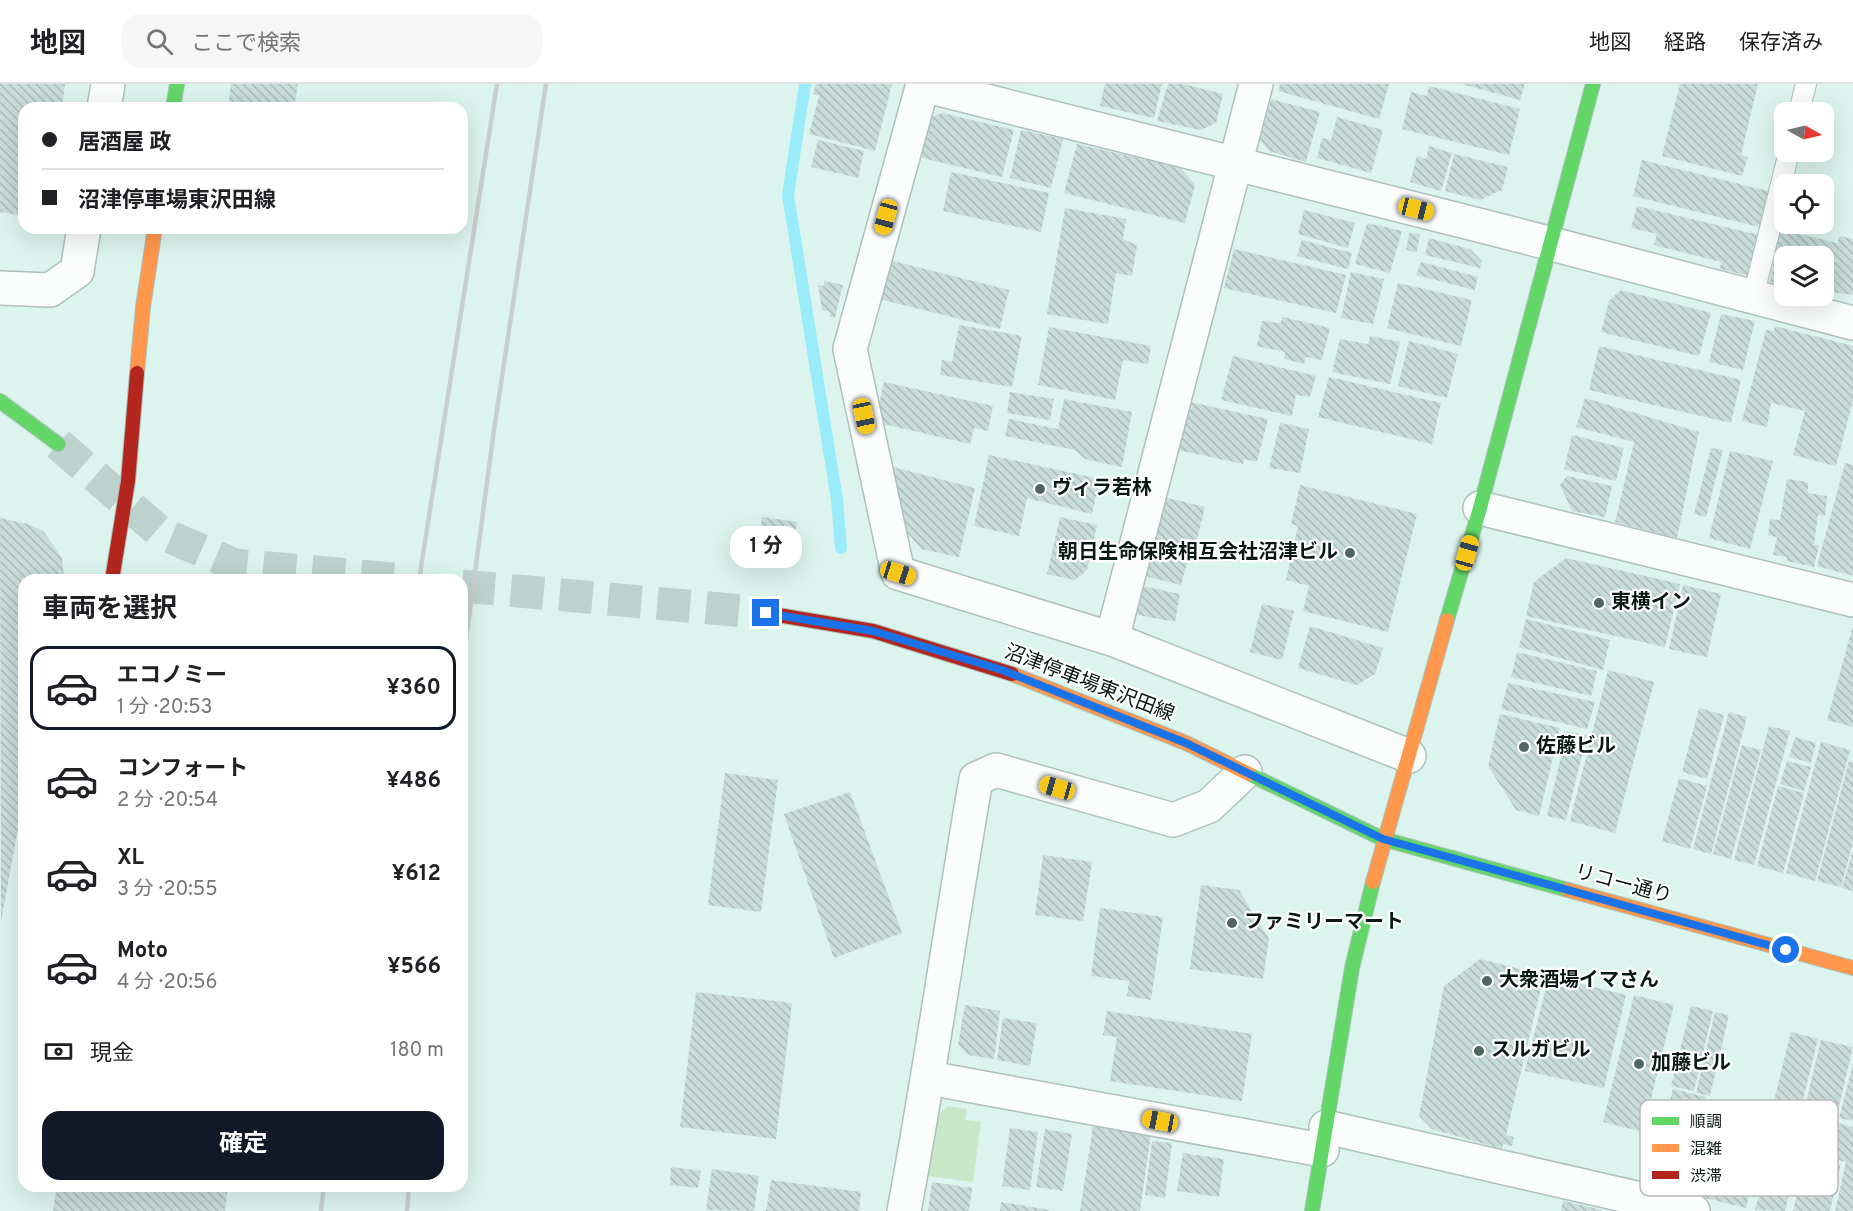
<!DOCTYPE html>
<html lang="ja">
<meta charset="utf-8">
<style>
:root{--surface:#fff;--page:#f6f6f6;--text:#202124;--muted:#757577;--line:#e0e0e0;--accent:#111827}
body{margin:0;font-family:Overpass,"Noto Sans JP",sans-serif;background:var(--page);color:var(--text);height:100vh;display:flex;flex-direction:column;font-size:22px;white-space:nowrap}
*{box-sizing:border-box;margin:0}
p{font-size:20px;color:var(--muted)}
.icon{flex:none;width:33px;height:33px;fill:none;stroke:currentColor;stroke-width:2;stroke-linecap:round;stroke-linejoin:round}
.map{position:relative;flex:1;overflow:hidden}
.details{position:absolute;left:18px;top:490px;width:450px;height:618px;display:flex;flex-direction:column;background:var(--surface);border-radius:18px;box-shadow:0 6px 24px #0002}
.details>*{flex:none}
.banner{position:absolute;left:18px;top:18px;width:450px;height:132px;border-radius:18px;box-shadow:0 6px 24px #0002;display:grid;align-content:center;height:132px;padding:0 24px;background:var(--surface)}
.needle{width:39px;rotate:98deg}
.tools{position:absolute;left:1774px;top:18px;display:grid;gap:12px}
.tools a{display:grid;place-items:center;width:60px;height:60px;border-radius:12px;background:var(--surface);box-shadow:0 6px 24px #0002;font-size:30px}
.end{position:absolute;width:27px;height:27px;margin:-14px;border:8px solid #1a73e8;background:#fff;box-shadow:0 0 0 3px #fff}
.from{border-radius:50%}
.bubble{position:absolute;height:42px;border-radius:18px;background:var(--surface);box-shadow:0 6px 24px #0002;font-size:20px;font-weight:700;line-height:42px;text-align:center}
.car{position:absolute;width:18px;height:36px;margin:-18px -9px;border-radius:8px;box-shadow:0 0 4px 2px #0007;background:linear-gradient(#f5c518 24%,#345 0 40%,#f5c518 0 76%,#345 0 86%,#f5c518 0)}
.banner b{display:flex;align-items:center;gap:21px;height:57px;font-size:22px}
.banner b+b{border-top:2px solid var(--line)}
.banner i{width:15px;height:15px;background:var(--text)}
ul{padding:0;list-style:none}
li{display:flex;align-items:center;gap:18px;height:84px;margin:0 12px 9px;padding:0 12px;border:3px solid transparent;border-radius:18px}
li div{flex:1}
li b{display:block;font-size:22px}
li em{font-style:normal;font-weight:700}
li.active{border-color:var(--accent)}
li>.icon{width:54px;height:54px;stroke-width:1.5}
h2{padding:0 24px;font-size:27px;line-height:72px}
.pay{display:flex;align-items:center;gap:15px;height:66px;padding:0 24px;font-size:22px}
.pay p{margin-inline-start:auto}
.primary-button{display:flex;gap:12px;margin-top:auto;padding:12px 24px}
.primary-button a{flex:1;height:69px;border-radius:18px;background:var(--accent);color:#fff;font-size:24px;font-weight:700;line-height:69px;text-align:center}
header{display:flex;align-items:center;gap:36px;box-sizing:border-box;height:84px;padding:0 30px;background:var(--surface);border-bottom:2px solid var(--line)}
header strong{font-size:28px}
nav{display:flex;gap:33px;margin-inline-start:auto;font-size:21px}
.search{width:420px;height:54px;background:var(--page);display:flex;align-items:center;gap:15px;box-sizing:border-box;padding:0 21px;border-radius:18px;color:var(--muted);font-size:22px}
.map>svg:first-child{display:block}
</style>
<header>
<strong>地図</strong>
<div class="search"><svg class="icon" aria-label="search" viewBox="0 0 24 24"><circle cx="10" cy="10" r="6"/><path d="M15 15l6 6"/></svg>ここで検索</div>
<nav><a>地図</a><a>経路</a><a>保存済み</a></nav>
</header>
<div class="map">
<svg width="1853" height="1127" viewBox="0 0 1853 1127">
<defs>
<pattern id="building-back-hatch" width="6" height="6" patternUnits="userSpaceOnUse" patternTransform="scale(1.5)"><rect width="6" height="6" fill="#c8dcd9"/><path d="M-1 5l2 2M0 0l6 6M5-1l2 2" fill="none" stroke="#aabcb9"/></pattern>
</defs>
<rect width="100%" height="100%" fill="#dcf4ee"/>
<path fill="#c8e8c8" d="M 948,1022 L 967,1025 L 965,1036 L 981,1038 L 973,1098 L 928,1092 L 937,1032 Z"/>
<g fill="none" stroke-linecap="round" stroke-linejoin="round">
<path stroke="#9aecfa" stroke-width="12" d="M 805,0 L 788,111 L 837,416 L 841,464"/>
</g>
<g fill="url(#building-back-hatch)">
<path d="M 0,0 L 65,0 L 62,24 L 24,24 L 24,132 L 0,128 Z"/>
<path d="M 231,0 L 298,0 L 294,24 L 228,24 Z"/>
<path d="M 816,0 L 892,0 L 875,67 L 809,50 L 819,12 L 813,10 Z"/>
<path d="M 1105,0 L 1162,0 L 1154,34 L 1100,22 Z"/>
<path d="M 1168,0 L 1183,0 L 1223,10 L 1216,39 L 1201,46 L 1157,37 Z"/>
<path d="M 1280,0 L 1389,0 L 1379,35 L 1278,7 Z"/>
<path d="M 1462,0 L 1525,0 L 1520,16 Z"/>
<path d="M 1680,0 L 1758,0 L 1741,71 L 1748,73 L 1742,92 L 1662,72 Z"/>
<path d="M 1429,2 L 1520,25 L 1509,71 L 1402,45 L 1411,8 L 1427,12 Z"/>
<path d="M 1271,15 L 1320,28 L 1306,78 L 1269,67 L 1260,56 Z"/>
<path d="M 942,29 L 1014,46 L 1002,93 L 914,72 L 924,36 Z"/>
<path d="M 1337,33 L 1383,46 L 1371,89 L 1317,74 L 1322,54 L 1331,56 Z"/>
<path d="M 1021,46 L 1063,55 L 1051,104 L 1010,94 Z"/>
<path d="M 818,56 L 864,67 L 858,94 L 811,83 Z"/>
<path d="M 1077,60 L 1181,84 L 1195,101 L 1185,139 L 1064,109 Z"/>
<path d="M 1429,62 L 1452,69 L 1441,107 L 1410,98 L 1417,72 L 1426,75 Z"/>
<path d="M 1454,70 L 1508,83 L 1502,106 L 1480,116 L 1445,107 Z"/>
<path d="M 1642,76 L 1768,107 L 1759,143 L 1633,112 Z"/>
<path d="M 951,88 L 1049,109 L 1041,148 L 943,127 Z"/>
<path d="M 1637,122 L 1759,151 L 1749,192 L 1720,185 L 1721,178 L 1654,161 L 1657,150 L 1631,144 Z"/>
<path d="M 1065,124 L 1126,135 L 1123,155 L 1137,161 L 1132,192 L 1116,189 L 1108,240 L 1047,230 Z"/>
<path d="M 1304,126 L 1355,139 L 1348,164 L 1298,150 Z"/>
<path d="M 1367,139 L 1402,147 L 1390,189 L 1355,180 Z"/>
<path d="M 1783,140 L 1795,143 L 1794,149 L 1838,159 L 1839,152 L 1853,155 L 1853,211 L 1824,207 L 1824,172 L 1785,172 L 1785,200 L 1770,198 L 1779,146 L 1782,147 Z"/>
<path d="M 1409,149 L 1420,150 L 1417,168 L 1406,166 Z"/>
<path d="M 1429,154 L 1470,165 L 1482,177 L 1480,184 L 1425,171 Z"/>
<path d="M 1302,156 L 1352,169 L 1348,185 L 1297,172 Z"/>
<path d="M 1234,165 L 1346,191 L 1336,229 L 1224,204 Z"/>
<path d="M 889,176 L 1009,206 L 1000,245 L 879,215 Z"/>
<path d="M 1421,178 L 1478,193 L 1475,206 L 1416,191 Z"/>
<path d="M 1351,188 L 1384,195 L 1373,240 L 1341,234 Z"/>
<path d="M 824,197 L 843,201 L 835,233 L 830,233 L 830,228 L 822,226 L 818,201 L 824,202 Z"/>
<path d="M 1398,199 L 1472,216 L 1461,262 L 1387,244 Z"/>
<path d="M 1621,206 L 1711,229 L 1699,272 L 1601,248 L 1609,217 Z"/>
<path d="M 1721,230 L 1755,237 L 1743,286 L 1709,278 Z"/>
<path d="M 1283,233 L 1330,244 L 1322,276 L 1306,273 L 1304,280 L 1284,275 L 1285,268 L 1257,262 L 1262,237 L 1280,239 Z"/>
<path d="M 959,241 L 1022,252 L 1012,303 L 940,291 L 942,276 L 952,278 Z"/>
<path d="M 1775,242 L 1853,262 L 1853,316 L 1836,382 L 1793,371 L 1805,327 L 1771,319 L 1767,343 L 1742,337 L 1766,246 L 1774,247 Z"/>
<path d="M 1049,243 L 1151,262 L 1148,280 L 1123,276 L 1115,316 L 1038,301 Z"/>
<path d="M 1370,252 L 1400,258 L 1390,300 L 1332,288 L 1340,255 L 1368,260 Z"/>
<path d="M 1409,257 L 1458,270 L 1447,314 L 1398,302 Z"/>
<path d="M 1599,262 L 1741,296 L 1731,339 L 1589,306 Z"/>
<path d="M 1233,272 L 1316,292 L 1310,313 L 1296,311 L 1292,332 L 1221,316 Z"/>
<path d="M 1329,293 L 1441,319 L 1432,360 L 1318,333 Z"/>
<path d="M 884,298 L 993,322 L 988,347 L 974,344 L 970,360 L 875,338 Z"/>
<path d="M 1010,308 L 1054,315 L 1050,336 L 1007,329 Z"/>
<path d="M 1585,314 L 1699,348 L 1677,454 L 1615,438 L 1634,358 L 1576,343 Z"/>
<path d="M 1064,315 L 1132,328 L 1122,383 L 1085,375 L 1075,366 L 1005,352 L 1009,335 L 1058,345 Z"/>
<path d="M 1190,318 L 1268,335 L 1257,378 L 1244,375 L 1243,380 L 1178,366 Z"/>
<path d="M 1280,339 L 1309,345 L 1300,389 L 1269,384 Z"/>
<path d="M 1572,351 L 1624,364 L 1616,397 L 1564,385 Z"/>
<path d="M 1711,364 L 1723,366 L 1706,433 L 1694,430 Z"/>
<path d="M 1730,367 L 1773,377 L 1750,465 L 1709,454 Z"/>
<path d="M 989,371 L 1100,395 L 1092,430 L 1027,414 L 1019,452 L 974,442 Z"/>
<path d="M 1845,379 L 1853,381 L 1853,492 L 1817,482 Z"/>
<path d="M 889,382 L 975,404 L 959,473 L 921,465 L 906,447 Z"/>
<path d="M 1567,392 L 1612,402 L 1605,433 L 1572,427 L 1560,401 Z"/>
<path d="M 1787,395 L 1808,398 L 1808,409 L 1827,412 L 1825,432 L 1818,431 L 1814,461 L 1819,461 L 1814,483 L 1786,477 L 1787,473 L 1773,471 L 1777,453 L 1768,451 L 1770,435 L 1780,436 Z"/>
<path d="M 1300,401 L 1417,430 L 1388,548 L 1303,527 L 1309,502 L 1286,496 L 1298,442 L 1291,440 Z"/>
<path d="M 1163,413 L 1205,423 L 1193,472 L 1151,463 Z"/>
<path d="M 762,433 L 797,438 L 793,463 L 758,459 Z"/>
<path d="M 1060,433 L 1097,441 L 1087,486 L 1075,496 L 1047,490 Z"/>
<path d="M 0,434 L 28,440 L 44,448 L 62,474 L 64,491 L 63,496 L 24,496 L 24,711 L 1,838 Z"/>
<path d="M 1142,468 L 1187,479 L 1181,501 L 1137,490 Z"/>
<path d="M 1566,474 L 1680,500 L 1665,563 L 1526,532 L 1534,498 Z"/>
<path d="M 1137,501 L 1180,510 L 1175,538 L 1138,531 L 1132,522 Z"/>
<path d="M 1683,501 L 1721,510 L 1707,573 L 1669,565 Z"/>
<path d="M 1262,520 L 1294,527 L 1282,576 L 1250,568 Z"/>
<path d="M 1526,535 L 1610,556 L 1603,586 L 1519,563 Z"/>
<path d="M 1853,541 L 1853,643 L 1827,636 Z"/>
<path d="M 1310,542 L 1383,564 L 1375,590 L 1357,601 L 1298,584 Z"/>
<path d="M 1517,568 L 1597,587 L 1591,612 L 1511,593 Z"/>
<path d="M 1608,586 L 1654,598 L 1615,749 L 1570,737 Z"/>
<path d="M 1508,599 L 1595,618 L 1587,645 L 1501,625 Z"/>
<path d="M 1699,624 L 1724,631 L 1707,695 L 1682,688 Z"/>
<path d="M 1729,628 L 1747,633 L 1711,770 L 1693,765 Z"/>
<path d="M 1500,630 L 1560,644 L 1539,732 L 1516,726 L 1488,682 Z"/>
<path d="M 1769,642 L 1790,647 L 1754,781 L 1734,776 Z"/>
<path d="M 1567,647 L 1587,651 L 1566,736 L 1547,732 Z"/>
<path d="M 1795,653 L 1816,659 L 1811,679 L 1789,673 Z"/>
<path d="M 1821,658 L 1850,666 L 1815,797 L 1786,789 Z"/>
<path d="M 1742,661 L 1761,666 L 1731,775 L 1713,770 Z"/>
<path d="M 1787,677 L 1811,683 L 1804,707 L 1780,700 Z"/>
<path d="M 1849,677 L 1853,678 L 1853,758 L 1841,803 L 1817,797 Z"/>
<path d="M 725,689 L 778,696 L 761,828 L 708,821 Z"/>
<path d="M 1679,694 L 1707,702 L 1690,765 L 1662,757 Z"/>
<path d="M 1778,702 L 1804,709 L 1783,789 L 1757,782 Z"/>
<path d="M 850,708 L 902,849 L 834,874 L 784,730 Z"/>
<path d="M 1853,766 L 1853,807 L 1842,804 Z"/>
<path d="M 1043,771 L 1092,778 L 1083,837 L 1035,831 Z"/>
<path d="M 1201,801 L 1239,806 L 1269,855 L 1263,895 L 1190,885 Z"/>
<path d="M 1100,824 L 1163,833 L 1151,916 L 1127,912 L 1129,897 L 1091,892 Z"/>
<path d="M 1480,875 L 1544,891 L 1506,1051 L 1514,1053 L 1512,1062 L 1503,1060 L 1502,1065 L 1432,1045 L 1419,1032 L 1444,902 Z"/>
<path d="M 1549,892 L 1626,911 L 1604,1004 L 1525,987 Z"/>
<path d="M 696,908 L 792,919 L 776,1055 L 680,1043 Z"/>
<path d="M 1634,911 L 1674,921 L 1643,1048 L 1603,1038 Z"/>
<path d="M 965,921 L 1000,927 L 994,975 L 968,971 L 958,960 Z"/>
<path d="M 1691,922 L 1713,927 L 1694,1007 L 1671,1002 Z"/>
<path d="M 1107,927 L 1252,950 L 1242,1017 L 1110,997 L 1117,953 L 1103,951 Z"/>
<path d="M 1715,928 L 1729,931 L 1710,1012 L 1696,1009 Z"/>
<path d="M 1003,934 L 1037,939 L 1030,982 L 997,976 Z"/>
<path d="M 1791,948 L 1818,955 L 1792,1060 L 1765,1053 Z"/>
<path d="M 1821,956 L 1853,963 L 1828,1068 L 1796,1060 Z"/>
<path d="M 1853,980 L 1853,1037 L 1839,1034 Z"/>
<path d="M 1673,1005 L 1706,1013 L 1692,1068 L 1659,1060 Z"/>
<path d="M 1711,1015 L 1769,1029 L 1746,1124 L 1676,1107 L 1684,1072 L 1697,1075 Z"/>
<path d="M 1838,1039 L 1853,1043 L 1853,1127 L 1835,1127 L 1846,1078 L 1830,1074 Z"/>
<path d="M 1093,1042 L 1151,1050 L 1140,1127 L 1080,1127 Z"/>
<path d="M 1010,1044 L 1038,1048 L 1030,1106 L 1002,1102 Z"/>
<path d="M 1045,1045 L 1072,1050 L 1063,1107 L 1036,1103 Z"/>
<path d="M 1152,1057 L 1172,1059 L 1165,1114 L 1145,1111 Z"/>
<path d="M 1770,1066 L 1798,1073 L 1785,1127 L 1755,1126 Z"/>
<path d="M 1183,1069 L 1224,1075 L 1219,1113 L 1177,1107 Z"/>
<path d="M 1806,1072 L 1841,1080 L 1830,1127 L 1793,1127 Z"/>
<path d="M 671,1083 L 701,1087 L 698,1104 L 670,1101 Z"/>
<path d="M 712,1085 L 759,1092 L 754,1127 L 706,1126 Z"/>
<path d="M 771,1096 L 861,1108 L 859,1127 L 766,1127 Z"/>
<path d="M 932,1098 L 972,1104 L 969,1127 L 928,1127 Z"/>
<path d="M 57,1102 L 228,1102 L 225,1127 L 53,1127 Z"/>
<path d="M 1563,1117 L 1602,1126 L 1602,1127 L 1561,1127 Z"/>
<path d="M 1001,1118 L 1050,1126 L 1050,1127 L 1000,1127 Z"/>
</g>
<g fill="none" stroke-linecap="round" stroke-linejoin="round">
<g stroke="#bcd3cd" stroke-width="33" stroke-dasharray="33 16" stroke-linecap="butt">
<path d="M 58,360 L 161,449 L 235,481 L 405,496"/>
<path d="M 462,502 L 766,529"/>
</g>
<g stroke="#adc0bb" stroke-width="22">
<g id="lane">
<path d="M 1799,28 L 1806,0"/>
<path d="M 1753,213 L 1789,68"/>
</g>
</g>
<g stroke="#adc0bb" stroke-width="36">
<g id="street">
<path d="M 923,0 L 850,265 L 898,489 L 1112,555 L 1409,672"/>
<path d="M 923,1 L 1506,148 L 1853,239"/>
<path d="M 104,24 L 108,0"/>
<path d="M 0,204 L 50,206 L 77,187 L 84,144"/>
<path d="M 1480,424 L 1853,516"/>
<path d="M 1112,555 L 1256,0"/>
<path d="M 929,994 L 1322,1066"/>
<path d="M 1326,1043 L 1693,1127"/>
<path d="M 904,1127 C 931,984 951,839 976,695 L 996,686 L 1173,736 L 1209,722 L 1245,688"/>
</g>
</g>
<g stroke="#adc0bb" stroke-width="16">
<g id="fast">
<path d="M 173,24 L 177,0"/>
<path d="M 0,317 L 58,360"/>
<path d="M 1447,536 L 1480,424 L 1593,0"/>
<path d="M 1249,690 L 1383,755 L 1568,806"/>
<path d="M 1312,1127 L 1352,884 L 1373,798"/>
</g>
</g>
<g stroke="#adc0bb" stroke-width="16">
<g id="slow">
<path d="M 137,289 L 143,223 L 155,144"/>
<path d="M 1012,590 L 1186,659 L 1249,690"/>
<path d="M 1373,798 L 1447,536"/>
<path d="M 1568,806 L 1853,884"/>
</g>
</g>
<g stroke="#adc0bb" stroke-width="16">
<g id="jam">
<path d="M 112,496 L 128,397 L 137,289"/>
<path d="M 766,529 L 873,547 L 1012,590"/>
</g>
</g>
<use href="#lane" stroke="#fafdfc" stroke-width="20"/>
<use href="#street" stroke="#fafdfc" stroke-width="33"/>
<use href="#fast" stroke="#63d668" stroke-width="14"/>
<use href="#slow" stroke="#ff974d" stroke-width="14"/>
<use href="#jam" stroke="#b3261e" stroke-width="14"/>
<g stroke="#c8cfce" stroke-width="4.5">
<path d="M 419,496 L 497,0"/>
<path d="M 462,586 L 494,346 L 546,0"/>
<path d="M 321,1127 L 324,1102"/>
<path d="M 407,1127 L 409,1102"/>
</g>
</g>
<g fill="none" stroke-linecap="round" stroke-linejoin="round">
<path stroke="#1a73e8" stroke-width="8" d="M 766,529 L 873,547 L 1002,586 L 1186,659 L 1383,755 L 1786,866"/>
</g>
<g fill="#526661" stroke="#fff" stroke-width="2">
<circle cx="1040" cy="405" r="6"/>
<circle cx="1350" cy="469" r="6"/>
<circle cx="1599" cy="519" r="6"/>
<circle cx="1524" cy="663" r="6"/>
<circle cx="1232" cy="839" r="6"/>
<circle cx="1487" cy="897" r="6"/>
<circle cx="1479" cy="967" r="6"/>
<circle cx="1639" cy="980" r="6"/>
</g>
<g text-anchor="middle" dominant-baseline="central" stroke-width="4.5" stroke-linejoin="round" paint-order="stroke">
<g font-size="20" font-weight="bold" fill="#081915" stroke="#fff" text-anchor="start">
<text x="1052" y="405">ヴィラ若林</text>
<text x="1338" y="469" text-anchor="end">朝日生命保険相互会社沼津ビル</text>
<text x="1611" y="519">東横イン</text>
<text x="1536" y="663">佐藤ビル</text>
<text x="1244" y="839">ファミリーマート</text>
<text x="1499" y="897">大衆酒場イマさん</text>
<text x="1491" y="967">スルガビル</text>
<text x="1651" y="980">加藤ビル</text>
</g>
<g font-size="20" fill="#081915" stroke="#fff">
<text transform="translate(1089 600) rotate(21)">沼津停車場東沢田線</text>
<text transform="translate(1623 801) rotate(15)">リコー通り</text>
</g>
</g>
<rect x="1640" y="1016" width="198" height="96" rx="9" fill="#fff" stroke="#b5bab9" stroke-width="1.5"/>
<rect x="1652" y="1033" width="27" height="8" fill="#63d668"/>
<rect x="1652" y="1060" width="27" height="8" fill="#ff974d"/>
<rect x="1652" y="1087" width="27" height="8" fill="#b3261e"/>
<g font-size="16" fill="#081915">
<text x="1690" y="1043">順調</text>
<text x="1690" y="1070">混雑</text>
<text x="1690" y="1097">渋滞</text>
</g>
</svg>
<div class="tools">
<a><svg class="needle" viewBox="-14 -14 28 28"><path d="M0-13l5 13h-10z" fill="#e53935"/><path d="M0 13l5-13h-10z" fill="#757577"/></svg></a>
<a><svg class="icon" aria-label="locate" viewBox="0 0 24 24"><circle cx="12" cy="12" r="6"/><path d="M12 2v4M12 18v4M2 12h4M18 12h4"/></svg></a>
<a><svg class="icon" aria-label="layers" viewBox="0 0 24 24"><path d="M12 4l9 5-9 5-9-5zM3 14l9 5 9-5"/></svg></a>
</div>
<i class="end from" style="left:1786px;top:866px"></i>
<i class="end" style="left:766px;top:529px"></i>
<div class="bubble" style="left:730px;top:442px;width:72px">1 分</div>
<i class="car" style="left:1416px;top:125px;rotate:104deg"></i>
<i class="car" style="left:886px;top:133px;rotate:195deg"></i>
<i class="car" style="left:864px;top:332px;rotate:168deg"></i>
<i class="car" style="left:1467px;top:469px;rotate:16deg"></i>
<i class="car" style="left:898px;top:489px;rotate:107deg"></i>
<i class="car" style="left:1057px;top:704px;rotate:286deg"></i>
<i class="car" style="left:1160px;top:1037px;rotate:281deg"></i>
<div class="banner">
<b><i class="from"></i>居酒屋 政</b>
<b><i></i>沼津停車場東沢田線</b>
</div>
<section class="details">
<h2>車両を選択</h2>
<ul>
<li class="active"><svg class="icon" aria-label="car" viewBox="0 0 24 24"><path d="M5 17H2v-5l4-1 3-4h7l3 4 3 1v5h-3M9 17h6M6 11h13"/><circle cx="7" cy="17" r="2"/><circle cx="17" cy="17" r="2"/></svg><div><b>エコノミー</b><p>1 分 · 20:53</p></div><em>¥360</em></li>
<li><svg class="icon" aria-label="car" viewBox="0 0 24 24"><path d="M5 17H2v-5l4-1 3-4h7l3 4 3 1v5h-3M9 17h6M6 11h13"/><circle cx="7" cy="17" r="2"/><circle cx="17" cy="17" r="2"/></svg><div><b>コンフォート</b><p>2 分 · 20:54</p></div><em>¥486</em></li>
<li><svg class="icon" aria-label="car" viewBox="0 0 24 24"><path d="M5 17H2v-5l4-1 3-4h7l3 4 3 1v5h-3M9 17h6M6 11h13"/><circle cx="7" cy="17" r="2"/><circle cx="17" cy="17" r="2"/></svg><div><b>XL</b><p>3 分 · 20:55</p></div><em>¥612</em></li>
<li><svg class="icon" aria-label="car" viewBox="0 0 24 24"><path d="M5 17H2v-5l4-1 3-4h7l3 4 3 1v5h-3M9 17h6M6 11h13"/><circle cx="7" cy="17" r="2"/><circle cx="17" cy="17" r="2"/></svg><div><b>Moto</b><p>4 分 · 20:56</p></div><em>¥566</em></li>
</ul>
<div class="pay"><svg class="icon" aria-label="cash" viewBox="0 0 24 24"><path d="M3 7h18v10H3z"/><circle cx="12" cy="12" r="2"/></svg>現金<p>180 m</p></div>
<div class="primary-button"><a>確定</a></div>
</section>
</div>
